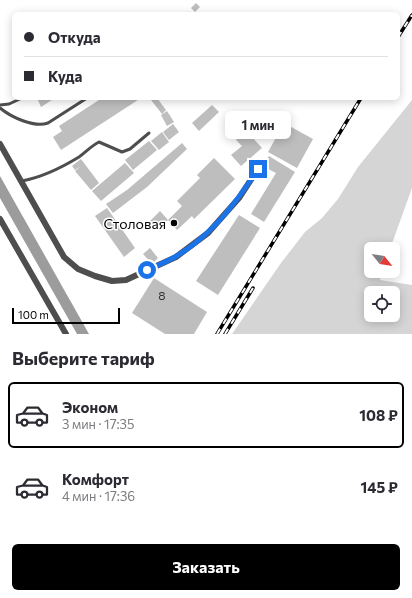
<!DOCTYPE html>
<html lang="ru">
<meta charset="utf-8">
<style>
:root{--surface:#fff;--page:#f7f7f7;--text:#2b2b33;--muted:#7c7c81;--line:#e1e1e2;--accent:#000}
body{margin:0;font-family:Commissioner,sans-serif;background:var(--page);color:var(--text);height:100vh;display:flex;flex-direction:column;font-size:15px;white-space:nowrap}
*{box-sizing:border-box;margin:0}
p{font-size:13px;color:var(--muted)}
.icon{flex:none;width:22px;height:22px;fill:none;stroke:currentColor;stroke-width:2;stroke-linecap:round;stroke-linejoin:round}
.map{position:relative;height:334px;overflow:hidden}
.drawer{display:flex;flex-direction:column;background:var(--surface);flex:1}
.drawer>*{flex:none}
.hud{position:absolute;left:12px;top:12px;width:388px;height:88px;border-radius:6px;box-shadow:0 2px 10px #0003;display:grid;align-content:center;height:88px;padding:0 12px;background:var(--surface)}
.needle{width:26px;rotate:120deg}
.tools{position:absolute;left:364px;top:242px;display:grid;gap:8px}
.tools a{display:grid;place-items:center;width:36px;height:36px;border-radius:6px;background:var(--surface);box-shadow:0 2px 10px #0003;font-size:20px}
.scale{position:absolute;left:12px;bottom:10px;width:108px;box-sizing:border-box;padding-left:4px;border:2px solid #000;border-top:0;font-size:11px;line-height:14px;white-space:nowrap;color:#000;-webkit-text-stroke:3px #fff;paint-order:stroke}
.end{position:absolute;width:18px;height:18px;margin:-9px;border:5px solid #1a73e8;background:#fff;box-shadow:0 0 0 2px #fff}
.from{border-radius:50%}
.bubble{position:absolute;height:28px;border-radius:6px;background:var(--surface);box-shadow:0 2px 10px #0003;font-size:13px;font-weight:700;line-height:28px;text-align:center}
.hud b{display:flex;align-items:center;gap:14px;height:38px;font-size:15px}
.hud b+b{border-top:1px solid var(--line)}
.hud i{width:10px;height:10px;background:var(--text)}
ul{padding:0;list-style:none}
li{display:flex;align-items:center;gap:12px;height:66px;margin:0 8px 6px;padding:0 4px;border:2px solid transparent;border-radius:6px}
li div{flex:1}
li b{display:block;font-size:15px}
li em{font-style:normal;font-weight:700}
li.current{border-color:var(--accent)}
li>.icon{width:36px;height:36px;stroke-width:1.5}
h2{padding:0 12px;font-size:18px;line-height:48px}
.cta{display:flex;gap:8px;margin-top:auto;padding:8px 12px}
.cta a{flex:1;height:46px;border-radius:6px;background:var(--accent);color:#fff;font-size:16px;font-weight:700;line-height:46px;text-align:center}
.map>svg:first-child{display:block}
</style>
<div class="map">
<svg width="412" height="334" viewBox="0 0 412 334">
<rect width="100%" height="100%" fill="#fff"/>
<path fill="#d5d5d5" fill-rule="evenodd" d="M 412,100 L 412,188 L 390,249 L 371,249 L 371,271 L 383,271 L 380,280 L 412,285 L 412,334 L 232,334 L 281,263 L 305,232 L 322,218 L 338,199 L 358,167 ZM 371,293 L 393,293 L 393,315 L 371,315 Z"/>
<path fill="#9c9c9c" d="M 0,176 L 89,334 L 77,334 L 0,198 Z"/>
<g fill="#bebebe">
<path d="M 196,3 L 200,7 L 195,12 L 191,8 Z"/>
<path d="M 37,98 L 55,98 L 41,107 Z"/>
<path d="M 102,98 L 141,98 L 61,150 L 53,137 L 62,131 L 59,126 Z"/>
<path d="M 154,98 L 157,98 L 166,110 L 162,114 L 151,100 Z"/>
<path d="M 212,105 L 219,112 L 199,131 L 192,123 Z"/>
<path d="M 167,111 L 174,122 L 167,126 L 161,115 Z"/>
<path d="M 284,123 L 313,139 L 297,168 L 268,152 Z"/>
<path d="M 173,124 L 179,132 L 169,140 L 163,132 Z"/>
<path d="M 162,132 L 169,142 L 159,150 L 151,141 Z"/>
<path d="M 244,133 L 249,139 L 252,137 L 262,148 L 241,166 L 231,155 L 242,146 L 236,140 Z"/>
<path d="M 149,141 L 157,150 L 133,170 L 125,160 Z"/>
<path d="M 182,143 L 187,149 L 147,187 L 113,213 L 106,204 L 127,190 Z"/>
<path d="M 269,156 L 295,172 L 264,222 L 251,214 L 276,173 L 262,166 Z"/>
<path d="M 214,158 L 235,179 L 194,219 L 192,216 L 177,230 L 168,220 L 156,230 L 149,222 L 160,211 L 168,220 L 182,206 L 177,201 L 200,178 L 197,175 Z"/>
<path d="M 81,159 L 99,183 L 91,190 L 75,171 L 81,166 L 75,170 L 72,166 Z"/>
<path d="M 125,163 L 134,173 L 101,201 L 92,191 Z"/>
<path d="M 107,208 L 135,248 L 124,257 L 95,216 Z"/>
<path d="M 239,215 L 260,228 L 218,295 L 196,281 Z"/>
<path d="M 150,248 L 158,258 L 152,264 L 143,254 Z"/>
<path d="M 154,278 L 207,312 L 194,334 L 165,334 L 132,313 Z"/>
</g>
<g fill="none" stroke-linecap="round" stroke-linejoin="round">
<g stroke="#4e4e4e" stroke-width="3">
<path d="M 0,105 L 9,104 L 22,98"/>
<path d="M 0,108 C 11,117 34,128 48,123 L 87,98"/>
<path d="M 22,181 C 43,177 61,168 79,157 C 86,152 91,146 99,142 L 122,152 L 130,149 L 149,133"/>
</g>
<g stroke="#4e4e4e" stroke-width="6">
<path d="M 0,144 L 64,257 L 78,269 L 95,276 L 112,281 L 126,280 L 176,257 L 208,233 L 239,198 L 258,169"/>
<path d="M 0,219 L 66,334"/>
</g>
<g stroke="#000" stroke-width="3.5">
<g id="rail">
<path d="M 398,37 L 412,15"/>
<path d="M 217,334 L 361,98"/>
<path d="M 225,334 L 253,288"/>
</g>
</g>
<use href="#rail" stroke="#fff" stroke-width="2" stroke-dasharray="6" stroke-linecap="butt"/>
</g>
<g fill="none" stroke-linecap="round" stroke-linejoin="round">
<path stroke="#1a73e8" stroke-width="5" d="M 147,270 C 156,266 166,262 175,257 C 211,236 236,203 258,169"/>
</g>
<circle fill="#000" stroke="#fff" stroke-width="1.5" cx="174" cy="223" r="4"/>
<g text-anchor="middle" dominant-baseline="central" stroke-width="3" stroke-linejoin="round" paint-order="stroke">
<g font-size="12" fill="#303030">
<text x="162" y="295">8</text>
</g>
<g font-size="14" fill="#000" stroke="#fff" text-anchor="end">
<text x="166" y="223">Столовая</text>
</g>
</g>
</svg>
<div class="tools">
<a><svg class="needle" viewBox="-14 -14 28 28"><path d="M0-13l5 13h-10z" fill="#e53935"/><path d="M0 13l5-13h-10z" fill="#7c7c81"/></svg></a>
<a><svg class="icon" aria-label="locate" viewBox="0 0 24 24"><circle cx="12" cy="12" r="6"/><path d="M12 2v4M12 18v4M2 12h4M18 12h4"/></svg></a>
</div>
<div class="scale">100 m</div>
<i class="end from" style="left:147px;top:270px"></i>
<i class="end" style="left:258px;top:169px"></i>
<div class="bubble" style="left:225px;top:111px;width:66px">1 мин</div>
<div class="hud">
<b><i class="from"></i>Откуда</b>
<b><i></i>Куда</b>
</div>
</div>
<section class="drawer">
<h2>Выберите тариф</h2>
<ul>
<li class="current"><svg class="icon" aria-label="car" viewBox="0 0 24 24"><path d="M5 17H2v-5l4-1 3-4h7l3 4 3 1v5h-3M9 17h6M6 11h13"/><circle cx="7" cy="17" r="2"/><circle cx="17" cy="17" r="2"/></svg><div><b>Эконом</b><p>3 мин · 17:35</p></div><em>108 ₽</em></li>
<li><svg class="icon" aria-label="car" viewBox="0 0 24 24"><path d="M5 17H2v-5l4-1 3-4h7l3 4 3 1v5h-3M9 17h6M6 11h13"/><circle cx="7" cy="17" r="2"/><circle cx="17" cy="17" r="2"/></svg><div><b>Комфорт</b><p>4 мин · 17:36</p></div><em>145 ₽</em></li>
</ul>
<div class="cta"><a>Заказать</a></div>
</section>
